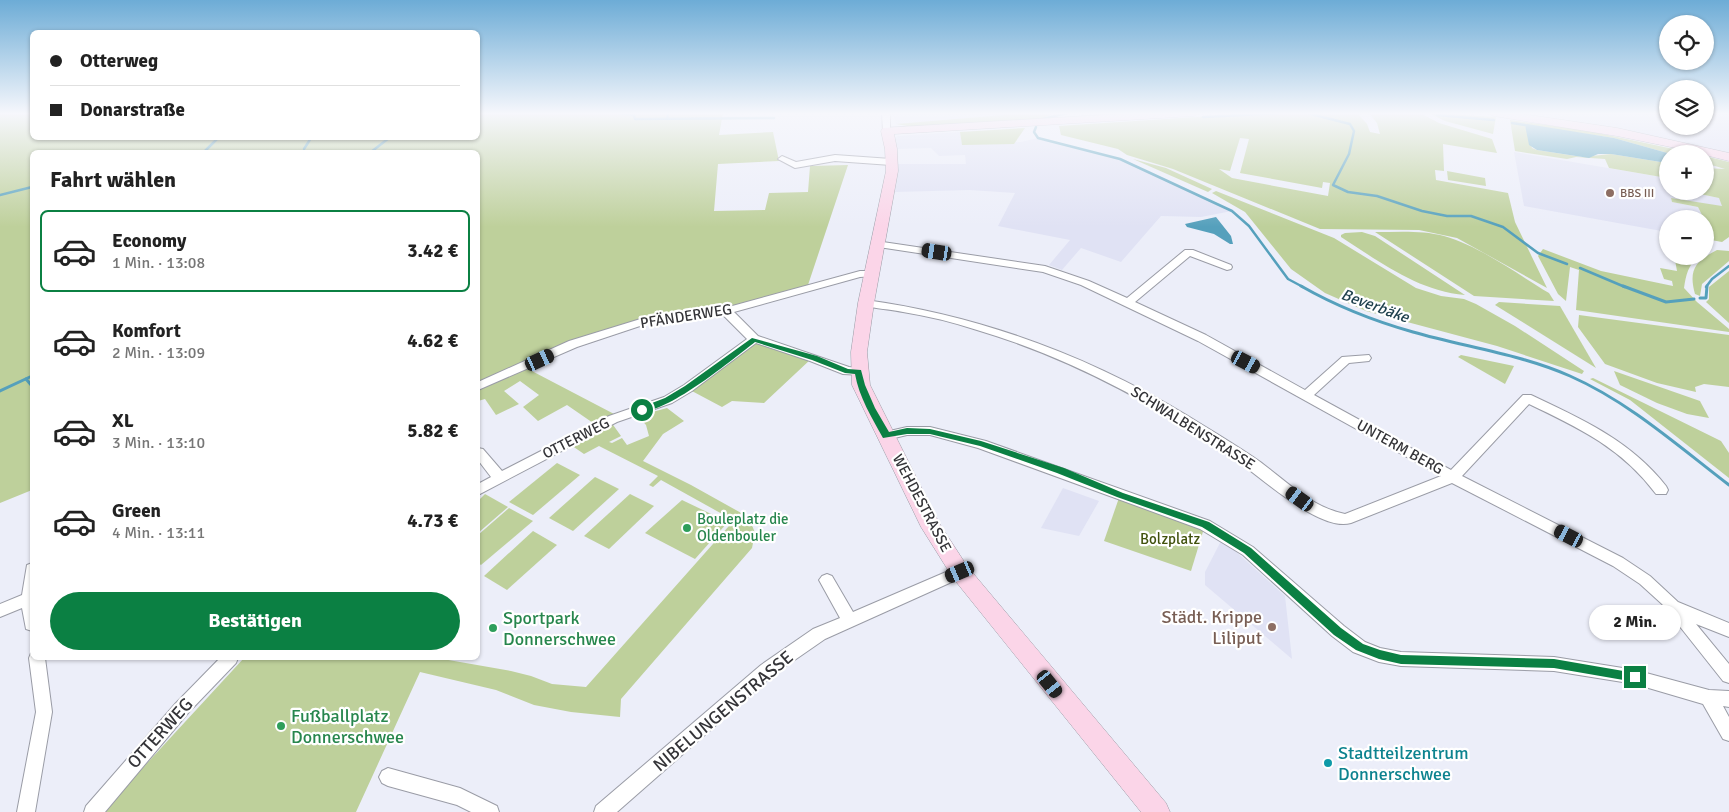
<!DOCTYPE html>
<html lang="de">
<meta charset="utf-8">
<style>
:root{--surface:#fff;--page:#f6f6f6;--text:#222;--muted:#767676;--line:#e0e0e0;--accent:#0b8043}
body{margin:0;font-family:Signika,sans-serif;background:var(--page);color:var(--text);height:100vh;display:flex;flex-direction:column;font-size:19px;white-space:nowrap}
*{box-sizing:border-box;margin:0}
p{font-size:16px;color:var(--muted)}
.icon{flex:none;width:28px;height:28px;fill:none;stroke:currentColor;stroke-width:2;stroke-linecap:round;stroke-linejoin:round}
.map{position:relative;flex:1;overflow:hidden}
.side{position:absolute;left:30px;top:150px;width:450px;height:510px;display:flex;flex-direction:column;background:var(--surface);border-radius:8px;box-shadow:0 1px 4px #0004}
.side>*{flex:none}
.banner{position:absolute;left:30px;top:30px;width:450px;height:110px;border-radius:8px;box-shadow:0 1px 4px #0004;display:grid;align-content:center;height:110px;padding:0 20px;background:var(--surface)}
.fabs{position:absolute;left:1659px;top:15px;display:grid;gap:10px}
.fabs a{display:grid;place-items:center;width:55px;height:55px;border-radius:50%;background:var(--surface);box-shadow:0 1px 4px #0004;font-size:25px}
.end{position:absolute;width:22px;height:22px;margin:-11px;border:6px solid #0b8043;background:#fff;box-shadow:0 0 0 2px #fff}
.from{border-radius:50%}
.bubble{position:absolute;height:35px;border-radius:18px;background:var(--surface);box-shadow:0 1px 4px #0004;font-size:16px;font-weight:800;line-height:35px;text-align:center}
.car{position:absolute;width:15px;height:30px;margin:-15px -8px;border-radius:6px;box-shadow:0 0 4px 1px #0007;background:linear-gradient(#222 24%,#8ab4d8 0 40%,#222 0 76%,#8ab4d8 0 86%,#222 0)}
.banner b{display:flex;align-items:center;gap:18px;height:48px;font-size:19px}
.banner b+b{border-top:1px solid var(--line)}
.banner i{width:12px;height:12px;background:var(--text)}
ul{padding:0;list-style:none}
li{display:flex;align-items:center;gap:15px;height:82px;margin:0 10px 8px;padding:0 10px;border:2px solid transparent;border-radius:8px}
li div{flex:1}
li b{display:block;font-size:19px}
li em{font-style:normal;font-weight:800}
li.current{border-color:var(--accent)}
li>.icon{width:45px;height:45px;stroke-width:1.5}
h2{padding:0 20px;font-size:22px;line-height:60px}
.cta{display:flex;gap:10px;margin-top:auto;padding:10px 20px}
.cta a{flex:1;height:58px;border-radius:30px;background:var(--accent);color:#fff;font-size:20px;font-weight:800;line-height:58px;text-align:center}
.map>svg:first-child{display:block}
</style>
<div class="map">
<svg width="1729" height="812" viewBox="0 0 1729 812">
<rect width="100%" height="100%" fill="#eceef9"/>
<g fill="#e0e2f4">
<path d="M 891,113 L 1028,113 L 896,124 L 894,117 L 890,117 Z"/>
<path d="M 1525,113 L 1667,113 L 1668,126 L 1705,126 L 1705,113 L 1729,113 L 1729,153 L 1608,126 Z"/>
<path d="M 960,132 L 962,144 L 1021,142 L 1038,138 L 1120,159 L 1232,211 L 1201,217 L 1161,216 L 1121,262 L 1081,248 L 1062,270 L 1049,265 L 1070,240 L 998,226 L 1015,193 L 970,190 L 895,192 L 898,164 L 966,164 L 965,155 L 939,156 L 931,148 L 895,149 L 894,139 L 897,136 Z"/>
<path d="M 1514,152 L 1667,178 L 1668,191 L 1699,191 L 1700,194 L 1719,198 L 1723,207 L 1671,198 L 1672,202 L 1698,207 L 1702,215 L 1691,214 L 1693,219 L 1668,219 L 1667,232 L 1524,206 Z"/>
<path d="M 1063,488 L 1099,501 L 1079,536 L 1041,528 Z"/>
<path d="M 1221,541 L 1232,548 L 1285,596 L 1292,659 L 1205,585 L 1205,572 Z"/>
</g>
<g fill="#bed09b" fill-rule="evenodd">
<path d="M 0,113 L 32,113 L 32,138 L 478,138 L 478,113 L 723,113 L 719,135 L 773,132 L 779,161 L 718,164 L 714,211 L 765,210 L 769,193 L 808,192 L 810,166 L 848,165 L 807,288 L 720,309 L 649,317 L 478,384 L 478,152 L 32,152 L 32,490 L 0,503 Z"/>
<path d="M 1028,113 L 1052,113 L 1051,115 L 1035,121 L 913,127 L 896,124 Z"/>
<path d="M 1256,113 L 1357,113 L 1367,124 L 1370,132 L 1380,134 L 1377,123 L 1369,113 L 1420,113 L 1439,123 L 1492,139 L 1497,153 L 1443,144 L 1444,171 L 1435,170 L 1436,180 L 1508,193 L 1515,222 L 1547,288 L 1457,238 L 1419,230 L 1320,229 L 1173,169 L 1127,155 L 1118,149 L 1061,135 L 1059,126 ZM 1240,138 L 1249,139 L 1240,173 L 1322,188 L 1323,182 L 1330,183 L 1328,196 L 1232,178 L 1219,169 L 1230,171 Z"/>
<path d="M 1429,113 L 1496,117 L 1493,134 L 1445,121 Z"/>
<path d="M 1510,120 L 1584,130 L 1697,154 L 1671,154 L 1614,138 L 1525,125 L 1532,148 L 1537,150 L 1582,157 L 1611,154 L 1667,163 L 1667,178 L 1609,168 L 1605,159 L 1576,157 L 1567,159 L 1515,151 Z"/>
<path d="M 1025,128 L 1014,144 L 962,145 L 960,132 Z"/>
<path d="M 1705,156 L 1729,162 L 1729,237 L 1722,242 L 1711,240 L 1705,219 L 1693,219 L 1691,213 L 1702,215 L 1698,207 L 1672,202 L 1671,198 L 1722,206 L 1719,198 L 1700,194 L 1699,191 L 1705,191 L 1705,185 L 1710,186 L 1705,184 L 1705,168 L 1725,169 L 1705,163 Z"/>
<path d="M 1133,159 L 1166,168 L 1212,189 L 1208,192 Z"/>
<path d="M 1447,171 L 1485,178 L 1486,186 L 1448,180 Z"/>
<path d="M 1216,191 L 1334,238 L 1416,288 L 1441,296 L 1464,299 L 1476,304 L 1515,326 L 1584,371 L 1582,374 L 1497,346 L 1366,311 L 1325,293 L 1291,269 L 1245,212 L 1212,193 Z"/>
<path d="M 1362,232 L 1375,236 L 1465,295 C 1418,291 1380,262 1341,237 L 1341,235 L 1345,233 Z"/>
<path d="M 1375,232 C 1398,232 1422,230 1444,236 C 1480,246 1517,274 1549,293 L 1554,301 L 1474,296 Z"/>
<path d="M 1543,249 L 1601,271 L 1673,286 L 1672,281 L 1664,279 L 1660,268 L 1677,271 L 1675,260 L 1679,256 L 1699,256 C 1688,265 1686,275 1684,288 L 1697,302 L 1729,329 L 1729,332 L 1576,310 L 1579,270 L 1570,267 L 1566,301 L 1558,294 L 1538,256 Z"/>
<path d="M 1717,250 L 1729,251 L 1729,261 L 1702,284 L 1700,296 L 1695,294 C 1688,269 1696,261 1717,250 Z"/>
<path d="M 1729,271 L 1729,323 L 1706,302 L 1709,299 L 1709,287 Z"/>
<path d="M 1499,302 L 1560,306 L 1596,368 L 1495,305 Z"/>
<path d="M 1579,315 L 1729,335 L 1729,387 L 1704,384 L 1695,387 L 1696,392 L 1657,383 L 1605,364 L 1578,327 Z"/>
<path d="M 756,342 L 811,359 L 764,403 L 732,401 L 722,407 L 690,390 Z"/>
<path d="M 1461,355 L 1514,366 L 1505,384 L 1458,357 Z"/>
<path d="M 528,369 L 616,415 L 596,425 L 567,405 L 538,421 L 523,407 L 539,395 L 520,381 L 504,391 L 519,404 L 496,415 L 485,399 L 478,401 L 478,388 Z"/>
<path d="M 1614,371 L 1700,401 L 1709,418 L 1687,414 L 1657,403 L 1620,385 Z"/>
<path d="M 1593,378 L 1721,441 L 1729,453 L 1729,478 L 1630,400 L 1590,379 Z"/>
<path d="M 667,408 L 684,421 L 663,434 L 643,461 L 691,485 L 743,514 L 733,517 L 733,520 L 661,480 L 653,487 L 649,485 L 658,476 L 599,446 L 584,454 L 568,443 L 611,422 L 621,436 L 609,442 L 612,443 L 622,438 L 627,445 L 649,436 L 646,425 L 638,416 Z"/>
<path d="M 557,463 L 580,475 L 533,515 L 509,502 Z"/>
<path d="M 595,477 L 619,489 L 573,531 L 549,518 Z"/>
<path d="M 485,494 L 508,507 L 478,533 L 478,501 Z"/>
<path d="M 630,494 L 654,506 L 609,549 L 584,536 Z"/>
<path d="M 1120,495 L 1205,525 L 1191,571 L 1104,541 Z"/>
<path d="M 682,500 L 728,522 L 695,559 L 645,533 Z"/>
<path d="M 509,508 L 533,521 L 481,565 L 478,563 L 478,535 Z"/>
<path d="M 736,518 L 750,520 L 755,533 L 752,548 L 621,699 L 620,717 L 571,712 L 534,705 L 496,690 L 420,672 L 356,812 L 102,812 L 244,658 L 437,658 L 511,671 L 531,676 L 552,684 L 586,687 Z"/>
<path d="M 533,531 L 557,545 L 507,590 L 484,576 Z"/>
</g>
<g fill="#55a0bc">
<path d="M 1527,124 L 1614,138 L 1671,154 L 1668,154 L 1667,163 L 1611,154 L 1598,154 L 1589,158 L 1537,150 L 1529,145 L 1525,125 Z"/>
<path d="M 1216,217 L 1231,236 L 1233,244 L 1230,244 L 1214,234 L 1187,227 L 1185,224 Z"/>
</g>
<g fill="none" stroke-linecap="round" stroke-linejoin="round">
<g stroke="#55a0bc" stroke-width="2.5">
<path d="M 618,113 L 634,115 L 635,119 L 774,118"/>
<path d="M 1307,113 L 1350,124 L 1354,131 L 1349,154 L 1333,185 L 1348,192 L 1377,196 L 1422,211 L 1447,216 L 1471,216 L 1503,227 L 1538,253 L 1567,264"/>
<path d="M 1416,113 L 1418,113"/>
<path d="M 1437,115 L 1494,120"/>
<path d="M 1203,117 L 1281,113"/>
<path d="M 667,119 L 668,113"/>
<path d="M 1043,119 L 1067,113"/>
<path d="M 1512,123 L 1525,125"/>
<path d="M 1036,127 L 1034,132 L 1038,138 L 1120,159 L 1232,211 L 1249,226 L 1288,279 L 1303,287"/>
<path d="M 304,149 L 311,138"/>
<path d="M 204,152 L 218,138"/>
<path d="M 371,152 L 389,138"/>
<path d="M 0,195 L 32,187"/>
<path d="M 1580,268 L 1625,287"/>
<path d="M 1706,287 L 1712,279 L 1729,266"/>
</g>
<g stroke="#55a0bc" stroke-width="3">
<path d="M 1301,286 C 1336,306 1374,321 1413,332 C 1465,347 1520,354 1570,376 C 1629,402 1678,446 1729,485"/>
<path d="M 1623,286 L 1666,302 L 1694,299"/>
<path d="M 1700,298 L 1706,298 L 1707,286"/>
<path d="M 26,379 L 32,386"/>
<path d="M 0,391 L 32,376"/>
</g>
<g stroke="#9a9ca6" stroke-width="2">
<g id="street">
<path d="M 882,113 L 890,113 L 890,133 L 883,131 Z"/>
<path d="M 835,155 L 891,159 L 895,162 L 891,165 L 835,161 L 795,168 L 778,159 L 782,156 L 796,162 Z"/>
<path d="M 876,241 L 1045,266 L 1089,281 L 1127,298 L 1185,250 L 1193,250 L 1231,265 L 1232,267 L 1231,269 L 1227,270 L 1190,256 L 1135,302 L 1206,335 L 1305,390 L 1342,357 L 1369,355 L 1371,358 L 1369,361 L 1349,363 L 1314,395 L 1451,470 L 1523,395 L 1531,395 C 1582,419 1631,441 1666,486 L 1668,490 L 1666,494 L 1656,494 C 1622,448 1579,428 1529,404 L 1462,476 L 1623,558 L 1650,576 L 1678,602 L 1729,623 L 1729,637 L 1696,624 L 1729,664 L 1729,683 L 1723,681 L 1662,604 L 1640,584 L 1613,566 L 1452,483 L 1351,523 C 1319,533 1254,471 1228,454 C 1150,401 1068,357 977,330 C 953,322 928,316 903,312 C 890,309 876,309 862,305 L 861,303 L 866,300 C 981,316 1089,356 1188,416 C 1212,431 1236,445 1259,461 C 1286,481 1311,507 1345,514 L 1441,476 L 1198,341 L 1081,285 L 1043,272 L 872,246 L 872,242 Z"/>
<path d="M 860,271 L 871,271 L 876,274 L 875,276 L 860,277 L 734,312 L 758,336 L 849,367 L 863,369 L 865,372 L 863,375 L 843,374 L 810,361 L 756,343 L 692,391 L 672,403 L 617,422 L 478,495 L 478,484 L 491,477 L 478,460 L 478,448 L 483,449 L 502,471 L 609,416 L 664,397 L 684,385 L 747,339 L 723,315 L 652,322 L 577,347 L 478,390 L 478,382 L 569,341 L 647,317 L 725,308 Z"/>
<path d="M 907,427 L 930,427 L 986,441 L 1210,521 L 1253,547 L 1344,626 L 1365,642 L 1380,648 L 1401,652 L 1554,657 L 1635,670 L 1709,690 L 1729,691 L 1729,707 L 1723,706 L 1729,717 L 1729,741 L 1723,739 L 1703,704 L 1635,684 L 1554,671 L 1401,666 L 1379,662 L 1353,652 L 1332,636 L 1243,555 L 1200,529 L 978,448 L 930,435 L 907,435 L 886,440 L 881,439 L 880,436 L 881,433 Z"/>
<path d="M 32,563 L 32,631 L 26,629 L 22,608 L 0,617 L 0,604 L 22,595 L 27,565 Z"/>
<path d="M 960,566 L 965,568 L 967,572 L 965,576 L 825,639 L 773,675 L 617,812 L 594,812 L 596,806 L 761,665 L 813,629 L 840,618 L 819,580 L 822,576 L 827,574 L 832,576 L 853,612 Z"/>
<path d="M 31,653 L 32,658 L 45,658 L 52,712 L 35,812 L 17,812 L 36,712 L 29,658 Z"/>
<path d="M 220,658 L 238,658 L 236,663 L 188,713 L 105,812 L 84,812 L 86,806 L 176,703 Z"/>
<path d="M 388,768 L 460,788 L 497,806 L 499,812 L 471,812 L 457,805 L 388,786 L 382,783 L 379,777 L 382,771 Z"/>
</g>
</g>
<g stroke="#9a9ca6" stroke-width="1">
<g id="secondary">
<path d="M 1137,113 L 1200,113 L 1194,116 L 894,134 L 897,149 L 898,171 L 874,303 L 867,352 L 870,385 L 939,523 L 967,566 L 1166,803 L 1170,812 L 1141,812 L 953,578 L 921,527 L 852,385 L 851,352 L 858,303 L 886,171 L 885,149 L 881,131 L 883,128 Z"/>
<path d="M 1488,113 L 1516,113 L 1617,128 L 1729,153 L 1729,161 L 1705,155 L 1705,154 L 1617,136 L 1494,116 Z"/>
</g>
</g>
<use href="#street" fill="#fff" fill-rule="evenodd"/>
<use href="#secondary" fill="#fbd5e8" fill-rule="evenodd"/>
</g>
<linearGradient id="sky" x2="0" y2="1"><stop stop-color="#6dacd6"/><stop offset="0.5" stop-color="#f6f7fc"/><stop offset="1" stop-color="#f6f7fc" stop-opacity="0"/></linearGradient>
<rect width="1729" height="227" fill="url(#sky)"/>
<path fill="#0b8043" d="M 752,338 L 817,356 L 848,369 L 861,370 L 865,385 L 875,408 L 889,432 L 907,428 L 930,429 L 981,441 L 1064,468 L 1123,493 L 1209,522 L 1251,548 L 1341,628 L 1363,644 L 1380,650 L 1401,655 L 1554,659 L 1635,673 L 1640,677 L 1635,682 L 1554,668 L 1401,664 L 1379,659 L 1356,650 L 1334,635 L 1244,553 L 1202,527 L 1117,497 L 1057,473 L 980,446 L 930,434 L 907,434 L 883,438 C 872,418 859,397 855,374 L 845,373 L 812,360 L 755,342 C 733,359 666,415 639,411 L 639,408 L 665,398 L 685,386 Z"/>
<g fill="#8d6e63" stroke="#fff" stroke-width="2">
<circle cx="1610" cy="193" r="5"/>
<circle cx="1272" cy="627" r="5"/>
</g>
<g fill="#2e9e5b" stroke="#fff" stroke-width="2">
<circle cx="687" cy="528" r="5"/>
<circle cx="493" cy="628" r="5"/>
<circle cx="281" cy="726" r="5"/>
</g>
<circle fill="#0f9aa8" stroke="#fff" stroke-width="2" cx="1328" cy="763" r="5"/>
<g text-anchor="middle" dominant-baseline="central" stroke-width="4.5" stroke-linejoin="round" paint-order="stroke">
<g font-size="12" fill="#785e54" stroke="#fff" text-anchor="start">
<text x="1620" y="193">BBS III</text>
</g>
<g font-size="15" fill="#343438" stroke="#fff">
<text transform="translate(686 316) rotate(-9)">PFÄNDERWEG</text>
<text transform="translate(1193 428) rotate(32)">SCHWALBENSTRASSE</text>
<text transform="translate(576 438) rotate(-27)">OTTERWEG</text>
<text transform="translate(1400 447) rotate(29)">UNTERM BERG</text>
<text transform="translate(922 503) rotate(62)">WEHDESTRASSE</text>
</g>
<g font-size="15" fill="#27864d" stroke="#fff" text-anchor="start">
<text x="697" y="519">Bouleplatz die<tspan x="697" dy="17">Oldenbouler</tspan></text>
</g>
<g font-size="15" fill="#40510c" stroke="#fff">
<text x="1170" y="539">Bolzplatz</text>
</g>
<g font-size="16" font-style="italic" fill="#1d3f4c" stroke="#fff">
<text transform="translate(1375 306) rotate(20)">Beverbäke</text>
</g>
<g font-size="18" fill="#785e54" stroke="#fff" text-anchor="end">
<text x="1262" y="617">Städt. Krippe<tspan x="1262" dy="21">Liliput</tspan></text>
</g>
<g font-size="18" fill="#27864d" stroke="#fff" text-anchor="start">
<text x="503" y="618">Sportpark<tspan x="503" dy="21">Donnerschwee</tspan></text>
<text x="291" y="716">Fußballplatz<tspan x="291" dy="21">Donnerschwee</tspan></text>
</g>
<g font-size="18" fill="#343438" stroke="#fff">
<text transform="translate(723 711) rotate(-40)">NIBELUNGENSTRASSE</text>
<text transform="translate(160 733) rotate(-48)">OTTERWEG</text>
</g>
<g font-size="18" fill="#0d838f" stroke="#fff" text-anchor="start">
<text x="1338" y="753">Stadtteilzentrum<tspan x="1338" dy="21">Donnerschwee</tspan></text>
</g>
</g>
</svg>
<div class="fabs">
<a><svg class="icon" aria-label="locate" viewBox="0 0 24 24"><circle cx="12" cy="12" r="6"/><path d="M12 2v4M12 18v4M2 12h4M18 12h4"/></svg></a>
<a><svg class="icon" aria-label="layers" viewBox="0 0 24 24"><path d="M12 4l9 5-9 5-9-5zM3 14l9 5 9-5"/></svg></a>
<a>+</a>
<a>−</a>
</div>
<i class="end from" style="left:642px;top:410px"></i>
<i class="end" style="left:1635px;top:677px"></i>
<div class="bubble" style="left:1589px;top:605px;width:92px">2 Min.</div>
<i class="car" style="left:937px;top:252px;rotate:279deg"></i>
<i class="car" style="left:540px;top:360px;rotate:65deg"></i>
<i class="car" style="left:1246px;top:362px;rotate:118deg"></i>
<i class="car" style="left:1300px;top:499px;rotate:306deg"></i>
<i class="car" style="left:1569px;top:536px;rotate:297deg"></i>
<i class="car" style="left:960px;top:572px;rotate:247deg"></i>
<i class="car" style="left:1050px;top:684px;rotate:141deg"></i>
<div class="banner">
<b><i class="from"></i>Otterweg</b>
<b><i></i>Donarstraße</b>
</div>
<section class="side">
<h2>Fahrt wählen</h2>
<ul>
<li class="current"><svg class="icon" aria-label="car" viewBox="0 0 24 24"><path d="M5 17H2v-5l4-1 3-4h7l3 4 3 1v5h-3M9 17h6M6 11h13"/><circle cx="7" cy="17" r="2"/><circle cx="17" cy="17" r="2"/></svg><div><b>Economy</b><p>1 Min. · 13:08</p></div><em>3.42 €</em></li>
<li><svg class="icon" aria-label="car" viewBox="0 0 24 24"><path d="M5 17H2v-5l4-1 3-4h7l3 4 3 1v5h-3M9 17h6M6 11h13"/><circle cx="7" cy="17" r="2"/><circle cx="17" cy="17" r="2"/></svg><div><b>Komfort</b><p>2 Min. · 13:09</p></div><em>4.62 €</em></li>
<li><svg class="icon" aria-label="car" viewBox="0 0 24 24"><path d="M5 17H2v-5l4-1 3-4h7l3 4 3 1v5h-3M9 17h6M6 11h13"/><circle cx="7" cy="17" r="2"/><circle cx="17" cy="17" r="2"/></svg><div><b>XL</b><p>3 Min. · 13:10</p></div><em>5.82 €</em></li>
<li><svg class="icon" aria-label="car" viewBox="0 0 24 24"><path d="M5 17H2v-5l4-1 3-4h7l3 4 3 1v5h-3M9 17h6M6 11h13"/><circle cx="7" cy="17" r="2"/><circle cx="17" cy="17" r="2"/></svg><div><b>Green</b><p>4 Min. · 13:11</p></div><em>4.73 €</em></li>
</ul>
<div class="cta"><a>Bestätigen</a></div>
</section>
</div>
